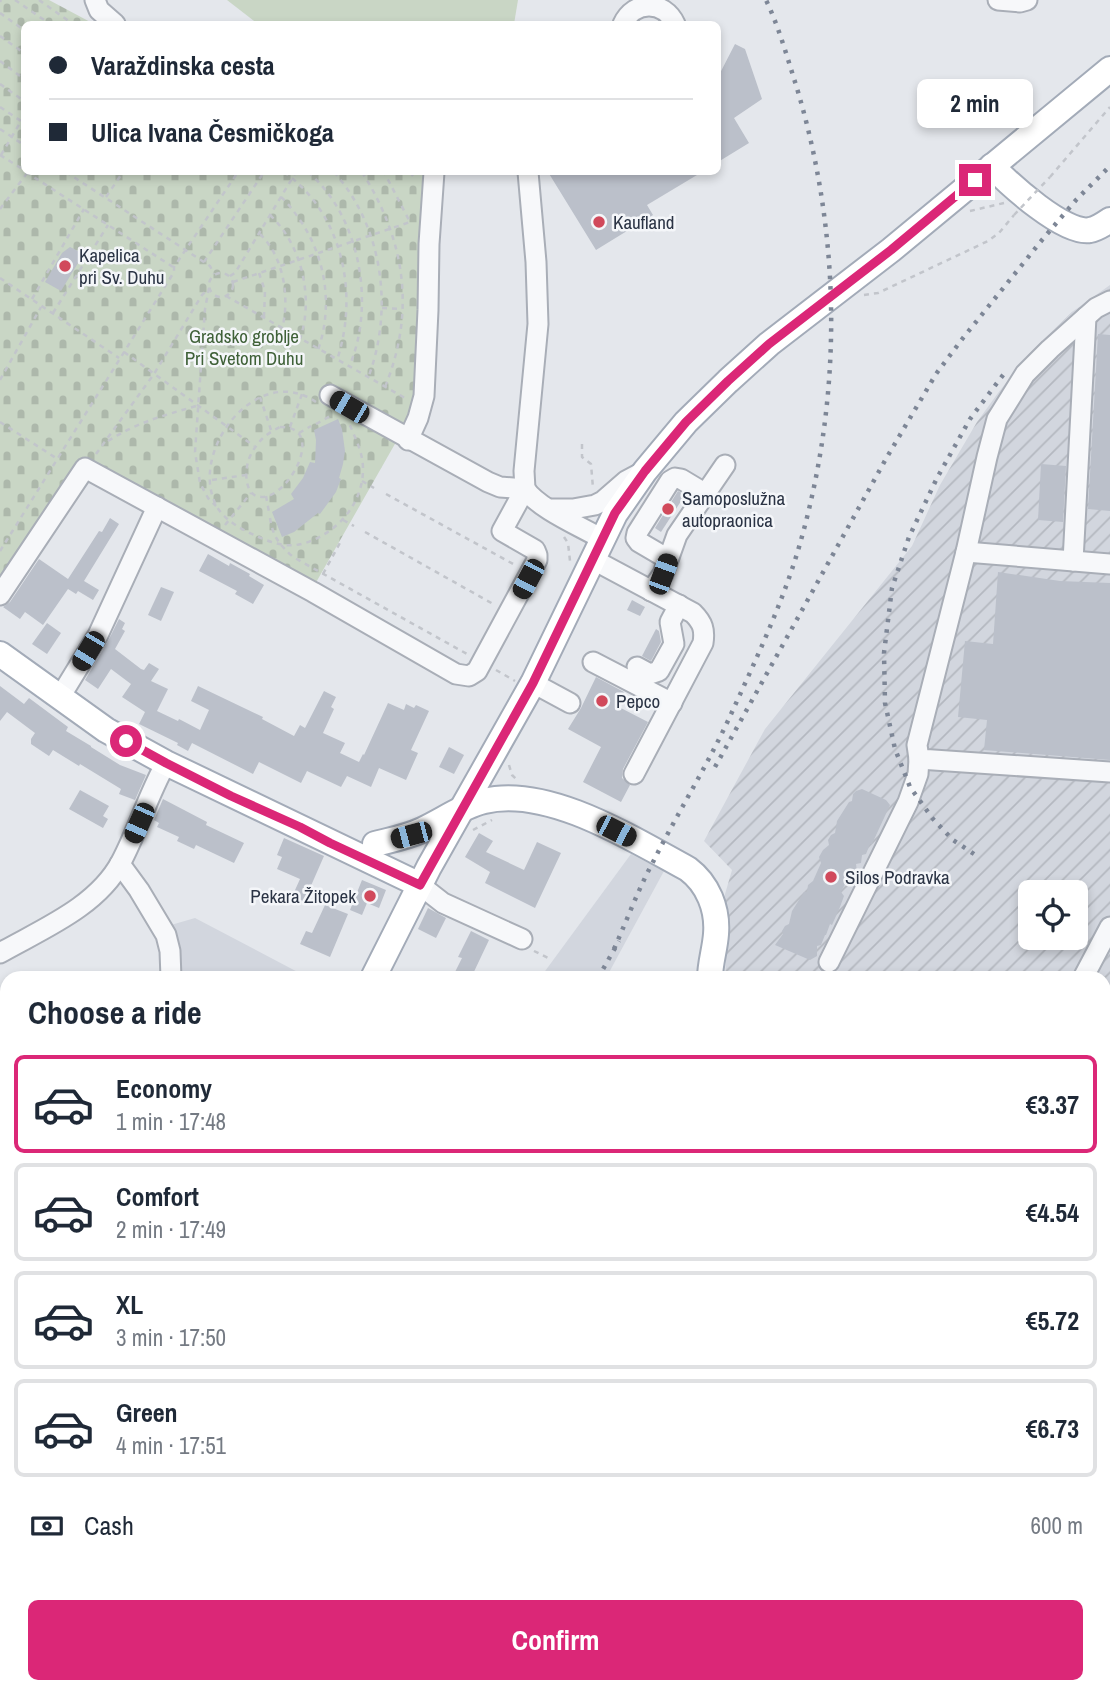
<!DOCTYPE html>
<meta charset="utf-8">
<style>
:root{--surface:#fff;--page:#f2f2f3;--text:#1f2937;--muted:#747a83;--line:#e0e1e3;--accent:#db2777}
body{margin:0;font-family:"Archivo Narrow",sans-serif;background:var(--page);color:var(--text);height:100vh;display:flex;flex-direction:column;font-size:26px;white-space:nowrap}
*{box-sizing:border-box;margin:0}
p{font-size:23px;color:var(--muted)}
.icon{flex:none;width:38px;height:38px;fill:none;stroke:currentColor;stroke-width:2;stroke-linecap:round;stroke-linejoin:round}
.map{position:relative;flex:1;overflow:hidden}
.panel{position:absolute;left:0px;top:971px;width:1111px;height:723px;display:flex;flex-direction:column;background:var(--surface);border-radius:21px 21px 0 0;box-shadow:0 4px 10px #0003}
.panel>*{flex:none}
.banner{position:absolute;left:21px;top:21px;width:700px;height:154px;border-radius:10px;box-shadow:0 4px 10px #0003;display:grid;align-content:center;height:154px;padding:0 28px;background:var(--surface)}
.controls{position:absolute;left:1018px;top:880px;display:grid;gap:14px}
.controls a{display:grid;place-items:center;width:70px;height:70px;border-radius:10px;background:var(--surface);box-shadow:0 4px 10px #0003;font-size:35px}
.end{position:absolute;width:32px;height:32px;margin:-16px;border:9px solid #db2777;background:#fff;box-shadow:0 0 0 4px #fff}
.from{border-radius:50%}
.bubble{position:absolute;height:49px;border-radius:10px;background:var(--surface);box-shadow:0 4px 10px #0003;font-size:23px;font-weight:700;line-height:49px;text-align:center}
.car{position:absolute;width:21px;height:42px;margin:-21px -10px;border-radius:9px;box-shadow:0 0 5px 2px #0007;background:linear-gradient(#222 24%,#8ab4d8 0 40%,#222 0 76%,#8ab4d8 0 86%,#222 0)}
.banner b{display:flex;align-items:center;gap:24px;height:66px;font-size:26px}
.banner b+b{border-top:2px solid var(--line)}
.banner i{width:18px;height:18px;background:var(--text)}
ul{padding:0;list-style:none}
li{display:flex;align-items:center;gap:21px;height:98px;margin:0 14px 10px;padding:0 14px;border:4px solid var(--line);border-radius:10px}
li div{flex:1}
li b{display:block;font-size:26px}
li em{font-style:normal;font-weight:700}
li.selected{border-color:var(--accent)}
li>.icon{width:63px;height:63px;stroke-width:1.5}
h2{padding:0 28px;font-size:32px;line-height:84px}
.pay{display:flex;align-items:center;gap:18px;height:77px;padding:0 28px;font-size:26px}
.pay p{margin-inline-start:auto}
.button{display:flex;gap:14px;margin-top:auto;padding:14px 28px}
.button a{flex:1;height:80px;border-radius:10px;background:var(--accent);color:#fff;font-size:28px;font-weight:700;line-height:80px;text-align:center}
.map>svg:first-child{display:block}
</style>
<div class="map">
<svg width="1110" height="1693" viewBox="0 0 1110 1693">
<defs>
<pattern id="industrial-furrows" width="10" height="10" patternUnits="userSpaceOnUse" patternTransform="scale(1.75)"><rect width="10" height="10" fill="#d2d6de"/><path d="M-1 1l2-2M0 10L10 0M9 11l2-2" fill="none" stroke="#b4b8c0"/></pattern>
<pattern id="cemetery-stones" width="16" height="16" patternUnits="userSpaceOnUse" patternTransform="scale(1.75)"><rect width="16" height="16" fill="#c9d6c5"/><path d="M2 7V4a2 2 0 0 1 4 0v3zM10 15v-3a2 2 0 0 1 4 0v3z" fill="#adb8ab"/></pattern>
</defs>
<rect width="100%" height="100%" fill="#e4e7ec"/>
<g fill="#d2d6de">
<path d="M 631,854 L 664,871 L 606,978 L 540,978 Z"/>
<path d="M 195,918 L 309,978 L 179,978 L 180,950 L 171,925 Z"/>
<path d="M 1104,1388 L 1110,1391 L 1110,1571 L 1104,1568 Z"/>
<path d="M 7,1687 L 392,1687 L 390,1693 L 4,1693 Z"/>
</g>
<path fill="url(#industrial-furrows)" fill-rule="evenodd" d="M 1110,285 L 1110,1232 L 1104,1228 L 1104,978 L 725,978 L 728,920 L 723,901 L 732,870 L 704,841 L 765,729 L 912,546 L 940,485 L 977,422 L 998,393 L 1029,354 L 1072,312 ZM 1031,892 L 1076,892 L 1076,938 L 1031,938 Z"/>
<g fill="#c9d6c5">
<path d="M 227,0 L 518,0 L 514,24 L 258,24 Z"/>
<path d="M 876,1687 L 966,1687 L 980,1693 L 874,1693 Z"/>
</g>
<path fill="url(#cemetery-stones)" d="M 0,0 L 49,0 L 94,24 L 24,24 L 24,172 L 425,172 L 422,380 L 412,414 L 314,586 L 83,458 L 0,586 Z"/>
<g fill="#bbc0ca">
<path d="M 735,44 L 745,49 L 762,99 L 734,118 L 749,143 L 718,162 L 718,77 Z"/>
<path d="M 548,172 L 702,172 L 647,205 L 653,215 L 596,250 Z"/>
<path d="M 70,247 L 80,252 L 78,263 L 61,291 L 45,282 L 62,253 Z"/>
<path d="M 1098,334 L 1110,335 L 1110,511 L 1088,509 Z"/>
<path d="M 338,419 L 342,429 L 345,451 L 343,464 L 339,478 L 341,479 L 336,492 L 320,514 L 318,513 L 294,532 L 282,537 L 272,512 L 294,499 L 291,494 L 303,478 L 310,462 L 315,463 L 316,440 L 314,430 Z"/>
<path d="M 1041,464 L 1066,466 L 1063,522 L 1038,520 Z"/>
<path d="M 678,491 L 685,495 L 661,532 L 655,528 Z"/>
<path d="M 110,518 L 119,524 L 84,581 L 99,590 L 93,600 L 78,591 L 76,594 L 68,589 L 43,625 L 25,612 L 20,619 L 3,607 L 10,602 L 39,559 L 68,579 L 99,531 L 102,532 Z"/>
<path d="M 208,554 L 229,566 L 230,563 L 250,574 L 249,576 L 264,585 L 253,604 L 235,594 L 237,591 L 199,571 Z"/>
<path d="M 998,572 L 1060,581 L 1110,583 L 1110,760 L 984,750 L 987,720 L 958,717 L 965,641 L 993,644 Z"/>
<path d="M 161,587 L 174,592 L 161,621 L 148,615 Z"/>
<path d="M 632,600 L 645,607 L 640,616 L 627,610 Z"/>
<path d="M 119,619 L 125,623 L 122,629 L 125,631 L 115,649 L 141,669 L 144,670 L 149,663 L 159,669 L 151,681 L 168,689 L 157,711 L 178,721 L 179,719 L 200,730 L 209,710 L 191,701 L 198,686 L 263,717 L 262,719 L 294,736 L 300,725 L 305,728 L 324,691 L 336,697 L 331,707 L 334,709 L 323,733 L 345,743 L 340,753 L 359,762 L 363,754 L 364,755 L 388,703 L 404,710 L 406,704 L 414,708 L 416,705 L 429,711 L 411,750 L 418,753 L 406,780 L 379,768 L 371,787 L 347,776 L 341,787 L 307,771 L 301,783 L 259,762 L 253,774 L 192,743 L 188,751 L 177,745 L 178,743 L 139,724 L 145,712 L 122,697 L 131,684 L 111,669 L 98,689 L 85,680 L 108,641 Z"/>
<path d="M 47,623 L 61,633 L 47,654 L 32,644 Z"/>
<path d="M 656,629 L 659,631 L 661,642 L 651,661 L 642,656 Z"/>
<path d="M 596,677 L 624,692 L 617,706 L 648,722 L 623,769 L 622,778 L 630,785 L 621,802 L 583,782 L 601,747 L 568,729 L 581,708 Z"/>
<path d="M 0,686 L 24,704 L 29,698 L 68,727 L 66,731 L 91,746 L 91,747 L 120,765 L 146,775 L 135,800 L 119,794 L 121,789 L 80,764 L 79,766 L 53,750 L 49,756 L 31,744 L 31,739 L 35,733 L 7,712 L 0,721 Z"/>
<path d="M 449,747 L 464,755 L 454,774 L 439,767 Z"/>
<path d="M 862,789 L 886,800 L 890,805 L 872,844 L 870,844 L 866,854 L 862,855 L 861,863 L 856,864 L 857,872 L 849,876 L 841,892 L 844,896 L 840,907 L 832,925 L 830,924 L 826,935 L 825,935 L 821,945 L 817,946 L 817,956 L 810,960 L 775,945 L 783,934 L 782,931 L 785,926 L 789,924 L 792,911 L 804,892 L 807,892 L 808,885 L 813,881 L 821,863 L 819,857 L 823,850 L 829,845 L 828,840 L 831,835 L 835,833 L 837,821 L 849,802 L 852,801 L 853,794 L 856,791 Z"/>
<path d="M 80,790 L 109,806 L 103,816 L 108,819 L 103,828 L 69,809 Z"/>
<path d="M 163,799 L 207,822 L 206,825 L 244,843 L 234,863 L 196,845 L 194,849 L 177,841 L 179,837 L 157,827 L 159,823 L 154,820 Z"/>
<path d="M 479,833 L 493,841 L 486,852 L 524,870 L 537,842 L 561,853 L 535,908 L 485,883 L 490,872 L 465,857 Z"/>
<path d="M 284,838 L 324,856 L 303,904 L 291,899 L 300,879 L 277,869 L 282,857 L 277,855 Z"/>
<path d="M 362,880 L 386,890 L 379,908 L 367,903 L 362,915 L 350,910 Z"/>
<path d="M 325,905 L 348,914 L 330,957 L 300,944 L 306,931 L 312,933 Z"/>
<path d="M 428,908 L 446,918 L 436,938 L 418,929 Z"/>
<path d="M 471,931 L 489,940 L 471,978 L 452,978 L 462,958 L 458,957 Z"/>
</g>
<g fill="none" stroke-linecap="round" stroke-linejoin="round">
<g stroke="#a9aeb7" stroke-width="23">
<g id="minor">
<path d="M 95,0 L 99,10 L 115,24"/>
<path d="M 998,0 L 1020,2 L 1027,0"/>
<path d="M 623,24 C 634,0 664,0 675,24"/>
<path d="M 1110,301 L 1096,308 L 1050,349 L 1025,374 L 997,419 L 987,457 L 966,552 L 917,745 L 919,759 L 1110,772"/>
<path d="M 330,395 L 488,482 L 500,487 L 525,489 C 539,509 580,526 602,539"/>
<path d="M 408,440 L 418,418 L 424,396 L 428,310 L 429,244 L 434,172"/>
<path d="M 552,509 L 573,509 L 595,505 L 603,501 L 626,481 L 641,473"/>
<path d="M 966,552 L 1110,564"/>
<path d="M 592,559 L 693,613 C 703,623 705,630 703,643 L 634,774"/>
<path d="M 668,559 L 639,542 L 636,538 L 637,533 L 670,481 L 675,478 L 681,479 L 706,494"/>
<path d="M 1073,561 L 1086,317"/>
<path d="M 651,591 L 663,574 L 677,535 L 725,465"/>
<path d="M 0,595 L 85,468 L 313,592 L 456,674 L 469,676 L 477,671 L 537,560 L 537,555 L 535,550 L 502,531 L 525,489 L 524,471 L 538,324 L 536,262 L 528,172"/>
<path d="M 593,662 L 672,703"/>
<path d="M 637,667 L 650,674 L 659,671 L 674,644 L 670,622 L 679,605"/>
<path d="M 533,683 L 570,703"/>
<path d="M 60,697 L 98,635 L 157,507"/>
<path d="M 120,864 L 139,890 L 166,935 L 170,951 L 171,978"/>
<path d="M 420,885 L 443,903 L 522,939"/>
<path d="M 0,953 C 42,929 97,907 121,862 C 138,830 148,795 166,763"/>
<path d="M 829,962 L 908,802 L 918,774 L 919,759"/>
<path d="M 1083,978 L 1110,927"/>
<path d="M 1104,1074 L 1110,1077"/>
<path d="M 1104,1472 L 1110,1474"/>
<path d="M 1104,1573 L 1110,1576"/>
<path d="M 456,1687 L 469,1693"/>
<path d="M 719,1693 L 722,1687"/>
</g>
</g>
<g stroke="#a3abb8" stroke-width="28">
<g id="major">
<path d="M 992,166 C 1009,184 1065,235 1090,230 C 1097,229 1104,224 1110,220"/>
<path d="M 0,654 L 106,730 L 166,763 L 420,885"/>
<path d="M 375,844 C 391,840 407,837 422,830 C 442,821 462,806 484,801 C 548,785 634,840 688,869 C 708,884 718,909 716,934 C 715,949 710,963 710,978"/>
<path d="M 373,978 L 429,867 L 533,683 L 615,514 L 645,471 L 686,422 L 728,381 L 769,344 L 891,250 L 1110,69"/>
<path d="M 1104,1239 L 1110,1243"/>
<path d="M 0,1680 L 7,1667"/>
<path d="M 399,1693 L 401,1687"/>
</g>
</g>
<g stroke="#c2c5cb" stroke-width="2.5" stroke-dasharray="5 5" stroke-linecap="butt">
<path d="M 15,0 L 50,24"/>
<path d="M 39,0 L 73,24"/>
<path d="M 0,2 L 1,0"/>
<path d="M 0,13 L 24,30"/>
<path d="M 0,36 L 24,53"/>
<path d="M 0,61 L 24,79"/>
<path d="M 0,84 L 24,101"/>
<path d="M 0,107 L 21,121"/>
<path d="M 0,129 L 24,145"/>
<path d="M 0,155 L 24,170"/>
<path d="M 1,155 L 24,116"/>
<path d="M 26,172 L 173,267"/>
<path d="M 66,172 L 210,266 L 214,274"/>
<path d="M 284,172 C 343,214 359,294 337,360"/>
<path d="M 308,172 C 360,216 376,305 349,367"/>
<path d="M 334,172 C 383,227 394,310 368,378"/>
<path d="M 362,172 C 405,240 416,311 385,387"/>
<path d="M 410,172 L 413,176"/>
<path d="M 1050,177 L 1110,107"/>
<path d="M 106,197 L 123,172"/>
<path d="M 281,197 C 289,204 295,213 302,223 C 326,260 333,307 318,350"/>
<path d="M 0,209 L 28,172"/>
<path d="M 970,211 L 1004,203"/>
<path d="M 270,215 C 302,245 314,298 300,339"/>
<path d="M 260,234 C 284,257 290,298 282,329"/>
<path d="M 204,262 L 264,172"/>
<circle cx="221" cy="285" r="12"/>
<path d="M 259,273 L 265,291 L 264,317"/>
<path d="M 230,276 L 235,273 L 296,172"/>
<path d="M 0,278 L 119,358"/>
<path d="M 233,282 L 410,222 L 384,172"/>
<path d="M 209,288 L 205,309 L 195,452 L 200,483 L 208,498 L 216,506"/>
<path d="M 864,295 L 878,293 L 988,241 L 999,233 L 1014,215"/>
<path d="M 226,296 L 405,398"/>
<path d="M 32,299 L 84,209"/>
<path d="M 382,308 L 402,309"/>
<path d="M 53,313 L 108,225"/>
<path d="M 124,352 L 254,446"/>
<path d="M 0,380 L 41,307"/>
<path d="M 260,397 L 271,430"/>
<path d="M 316,402 C 255,360 184,457 219,510 C 227,521 241,529 254,535 C 270,542 286,549 305,543 C 337,533 363,504 363,469 C 363,452 355,438 349,423"/>
<path d="M 0,422 L 56,458"/>
<path d="M 316,424 L 332,415"/>
<path d="M 280,427 C 324,426 294,488 268,496 C 246,502 244,477 248,462 C 250,454 256,445 262,439 C 267,434 274,430 280,427 Z"/>
<path d="M 290,427 L 302,394"/>
<path d="M 299,433 L 311,426"/>
<path d="M 108,441 C 138,422 162,416 196,406"/>
<path d="M 582,444 L 582,457 L 591,464 L 593,488"/>
<path d="M 96,454 L 154,374 L 202,295 L 208,289"/>
<path d="M 212,480 L 246,475"/>
<path d="M 362,481 L 374,488"/>
<path d="M 386,494 L 515,565"/>
<path d="M 266,496 L 269,512"/>
<path d="M 270,518 C 273,537 279,544 293,557 L 467,654"/>
<path d="M 343,520 L 354,526"/>
<path d="M 225,525 L 251,493"/>
<path d="M 365,532 L 495,605"/>
<path d="M 564,537 L 568,543 L 570,561"/>
<path d="M 0,551 L 174,272 L 174,267 L 238,172"/>
<path d="M 323,574 L 341,541"/>
<path d="M 496,670 L 515,681"/>
<path d="M 509,765 L 512,775 L 517,780"/>
<path d="M 473,830 L 492,820"/>
<path d="M 534,951 L 550,959"/>
<path d="M 1104,1194 L 1110,1197"/>
<path d="M 1104,1542 L 1110,1545"/>
<path d="M 973,1687 L 988,1693"/>
<path d="M 309,1693 L 313,1687"/>
<path d="M 872,1693 L 872,1687"/>
</g>
<use href="#minor" stroke="#f7f8fa" stroke-width="19"/>
<use href="#major" stroke="#fff" stroke-width="24"/>
<g stroke="#7d8696" stroke-width="4.5" stroke-dasharray="3.5 7" stroke-linecap="butt">
<path d="M 715,767 L 887,457 L 936,374 L 963,338 L 1042,240 L 1076,200 L 1110,166"/>
<path d="M 974,854 L 953,840 L 933,819 L 910,787 L 895,749 L 885,703 L 884,653 L 892,588 L 909,537 L 937,478 L 970,419 L 1006,371"/>
<path d="M 614,949 C 627,920 638,890 653,862 C 678,812 709,763 732,712 C 757,657 785,598 801,540 C 843,390 841,234 796,85 C 787,57 779,27 766,0"/>
<path d="M 598,978 L 619,941"/>
<path d="M 206,1693 L 210,1687"/>
<path d="M 229,1693 L 232,1687"/>
</g>
<path stroke="#c2c5cb" stroke-width="2.5" stroke-dasharray="5 5" stroke-linecap="butt" d="M 1014,215 L 1050,177"/>
</g>
<g fill="none" stroke-linecap="round" stroke-linejoin="round">
<path stroke="#db2777" stroke-width="9" d="M 126,741 L 166,763 L 231,796 L 300,827 L 330,843 L 420,885 L 533,683 L 615,513 L 645,471 L 686,422 L 728,381 L 769,344 L 891,250 L 975,180"/>
</g>
<g fill="#d1495b" stroke="#f4f6f9" stroke-width="2.5">
<circle cx="599" cy="222" r="7"/>
<circle cx="65" cy="266" r="7"/>
<circle cx="668" cy="509" r="7"/>
<circle cx="602" cy="701" r="7"/>
<circle cx="831" cy="877" r="7"/>
<circle cx="370" cy="896" r="7"/>
</g>
<g text-anchor="middle" dominant-baseline="central" stroke-width="5" stroke-linejoin="round" paint-order="stroke">
<g font-size="19" fill="#2b3445" stroke="#f4f6f9" text-anchor="start">
<text x="613" y="222">Kaufland</text>
<text x="79" y="255">Kapelica<tspan x="79" dy="22">pri Sv. Duhu</tspan></text>
<text x="682" y="498">Samoposlužna<tspan x="682" dy="22">autopraonica</tspan></text>
<text x="616" y="701">Pepco</text>
<text x="845" y="877">Silos Podravka</text>
<text x="356" y="896" text-anchor="end">Pekara Žitopek</text>
</g>
<g font-size="19" fill="#3f6138" stroke="#f4f6f9">
<text x="244" y="336">Gradsko groblje<tspan x="244" dy="22">Pri Svetom Duhu</tspan></text>
</g>
</g>
</svg>
<div class="controls">
<a><svg class="icon" aria-label="locate" viewBox="0 0 24 24"><circle cx="12" cy="12" r="6"/><path d="M12 2v4M12 18v4M2 12h4M18 12h4"/></svg></a>
</div>
<i class="end from" style="left:126px;top:741px"></i>
<i class="end" style="left:975px;top:180px"></i>
<div class="bubble" style="left:917px;top:79px;width:116px">2 min</div>
<i class="car" style="left:349px;top:407px;rotate:300deg"></i>
<i class="car" style="left:663px;top:574px;rotate:20deg"></i>
<i class="car" style="left:528px;top:579px;rotate:208deg"></i>
<i class="car" style="left:88px;top:651px;rotate:211deg"></i>
<i class="car" style="left:139px;top:823px;rotate:204deg"></i>
<i class="car" style="left:616px;top:831px;rotate:117deg"></i>
<i class="car" style="left:411px;top:835px;rotate:255deg"></i>
<div class="banner">
<b><i class="from"></i>Varaždinska cesta</b>
<b><i></i>Ulica Ivana Česmičkoga</b>
</div>
<section class="panel">
<h2>Choose a ride</h2>
<ul>
<li class="selected"><svg class="icon" aria-label="car" viewBox="0 0 24 24"><path d="M5 17H2v-5l4-1 3-4h7l3 4 3 1v5h-3M9 17h6M6 11h13"/><circle cx="7" cy="17" r="2"/><circle cx="17" cy="17" r="2"/></svg><div><b>Economy</b><p>1 min · 17:48</p></div><em>€3.37</em></li>
<li><svg class="icon" aria-label="car" viewBox="0 0 24 24"><path d="M5 17H2v-5l4-1 3-4h7l3 4 3 1v5h-3M9 17h6M6 11h13"/><circle cx="7" cy="17" r="2"/><circle cx="17" cy="17" r="2"/></svg><div><b>Comfort</b><p>2 min · 17:49</p></div><em>€4.54</em></li>
<li><svg class="icon" aria-label="car" viewBox="0 0 24 24"><path d="M5 17H2v-5l4-1 3-4h7l3 4 3 1v5h-3M9 17h6M6 11h13"/><circle cx="7" cy="17" r="2"/><circle cx="17" cy="17" r="2"/></svg><div><b>XL</b><p>3 min · 17:50</p></div><em>€5.72</em></li>
<li><svg class="icon" aria-label="car" viewBox="0 0 24 24"><path d="M5 17H2v-5l4-1 3-4h7l3 4 3 1v5h-3M9 17h6M6 11h13"/><circle cx="7" cy="17" r="2"/><circle cx="17" cy="17" r="2"/></svg><div><b>Green</b><p>4 min · 17:51</p></div><em>€6.73</em></li>
</ul>
<div class="pay"><svg class="icon" aria-label="cash" viewBox="0 0 24 24"><path d="M3 7h18v10H3z"/><circle cx="12" cy="12" r="2"/></svg>Cash<p>600 m</p></div>
<div class="button"><a>Confirm</a></div>
</section>
</div>
